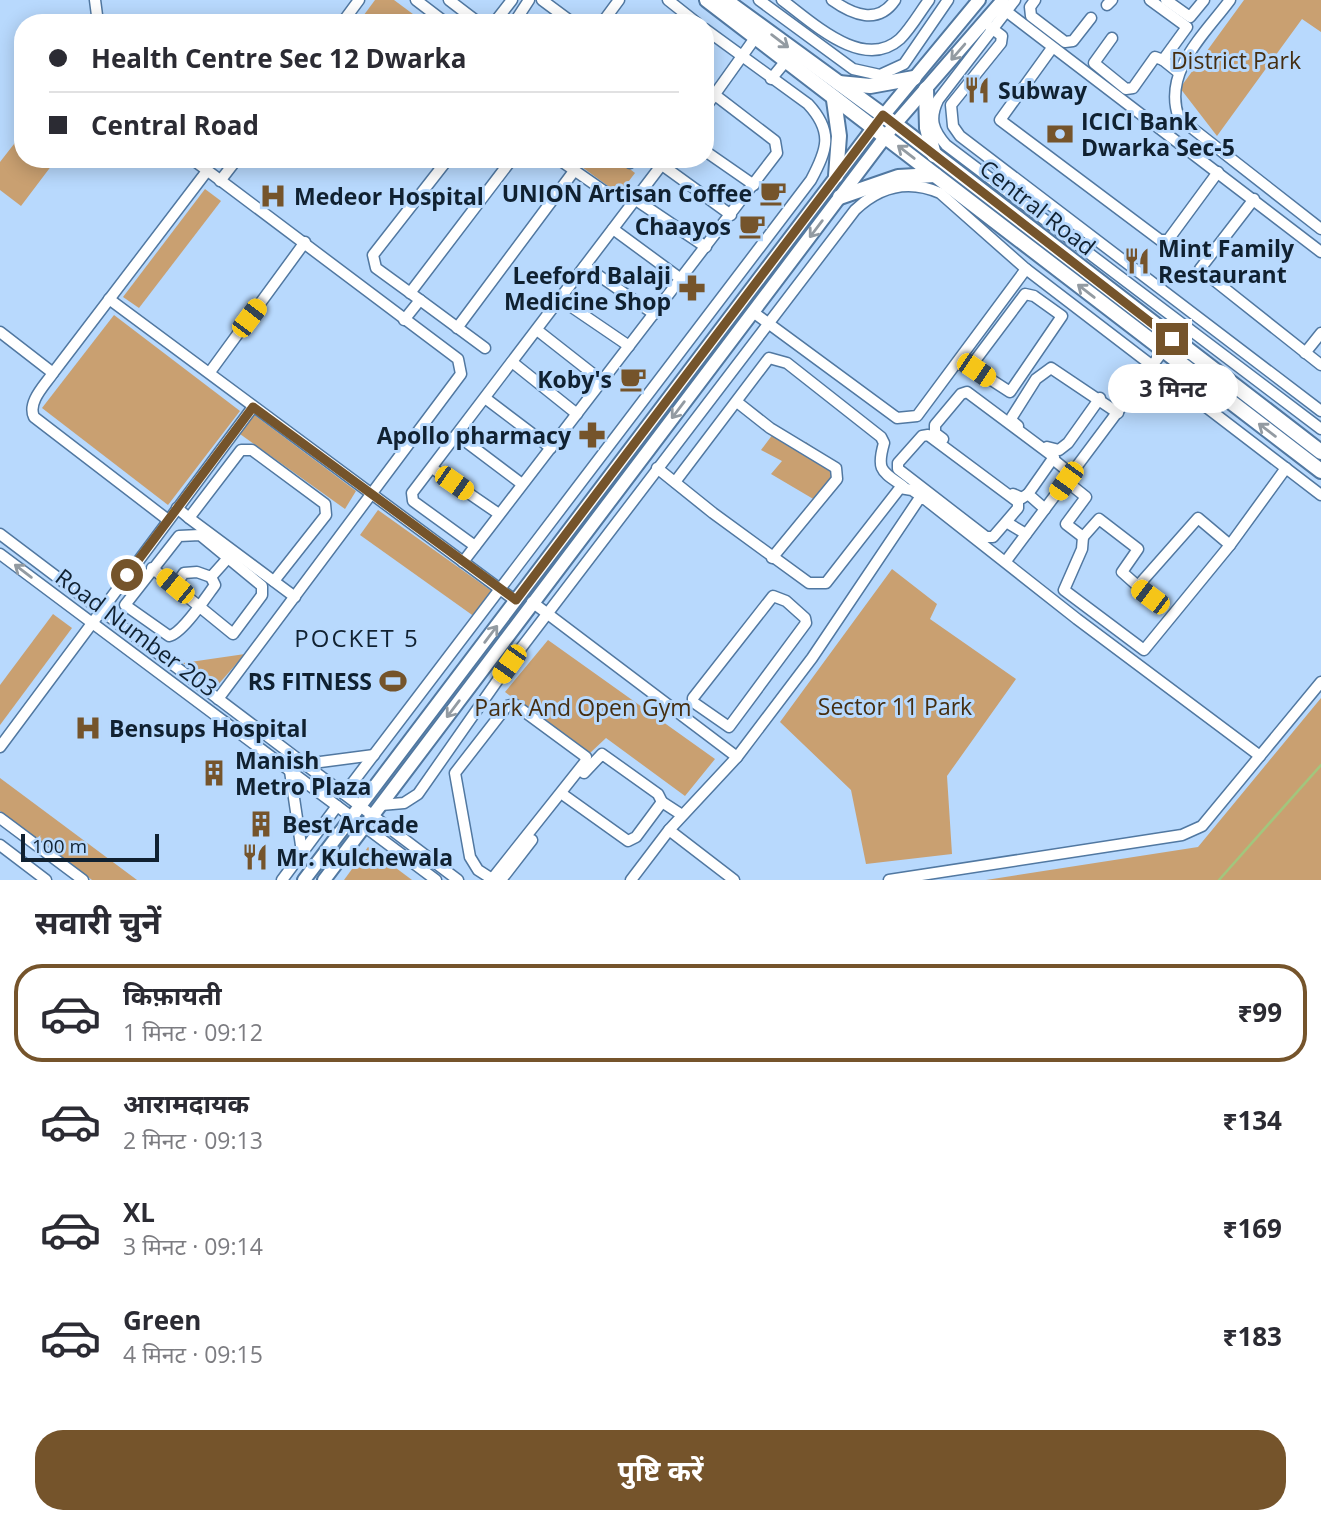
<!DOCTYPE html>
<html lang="hi">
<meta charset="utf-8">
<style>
:root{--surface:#fff;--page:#f2f2f3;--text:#2b2b33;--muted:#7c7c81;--line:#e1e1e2;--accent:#75542b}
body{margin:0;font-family:"Open Sans","Noto Sans Devanagari",sans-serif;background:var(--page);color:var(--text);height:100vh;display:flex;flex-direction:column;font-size:26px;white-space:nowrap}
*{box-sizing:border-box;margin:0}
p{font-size:23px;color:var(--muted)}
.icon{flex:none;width:38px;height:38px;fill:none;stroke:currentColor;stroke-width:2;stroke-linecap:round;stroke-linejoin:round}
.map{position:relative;height:880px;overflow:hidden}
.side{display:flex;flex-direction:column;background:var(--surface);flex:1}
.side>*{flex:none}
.banner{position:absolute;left:14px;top:14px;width:700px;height:154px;border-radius:28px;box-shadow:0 4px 18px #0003;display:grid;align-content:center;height:154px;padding:0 35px;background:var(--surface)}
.scale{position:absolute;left:21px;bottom:18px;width:138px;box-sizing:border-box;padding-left:7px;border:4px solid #102131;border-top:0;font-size:19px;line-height:24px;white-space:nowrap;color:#102131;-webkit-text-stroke:5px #b8d9fd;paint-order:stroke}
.end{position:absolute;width:32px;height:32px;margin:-16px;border:9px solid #75542b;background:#fff;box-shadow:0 0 0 4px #fff}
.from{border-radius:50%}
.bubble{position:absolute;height:49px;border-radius:24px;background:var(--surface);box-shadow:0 4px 18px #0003;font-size:23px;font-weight:700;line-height:49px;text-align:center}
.car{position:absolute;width:21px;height:42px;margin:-21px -10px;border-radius:9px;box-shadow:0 0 5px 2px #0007;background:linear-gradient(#f5c518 24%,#345 0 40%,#f5c518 0 76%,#345 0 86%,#f5c518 0)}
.banner b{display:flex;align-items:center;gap:24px;height:66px;font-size:26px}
.banner b+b{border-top:2px solid var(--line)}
.banner i{width:18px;height:18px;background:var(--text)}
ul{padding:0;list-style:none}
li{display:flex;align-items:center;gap:21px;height:98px;margin:0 14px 10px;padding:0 21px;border:4px solid transparent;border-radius:28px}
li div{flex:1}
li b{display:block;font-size:26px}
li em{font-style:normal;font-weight:700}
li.current{border-color:var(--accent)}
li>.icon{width:63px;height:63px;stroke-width:1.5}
h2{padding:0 35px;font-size:32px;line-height:84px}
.button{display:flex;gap:14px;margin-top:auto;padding:14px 35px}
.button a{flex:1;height:80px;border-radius:28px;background:var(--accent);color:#fff;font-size:28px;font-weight:700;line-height:80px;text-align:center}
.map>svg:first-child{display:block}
</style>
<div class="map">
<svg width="1321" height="880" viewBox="0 0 1321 880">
<rect width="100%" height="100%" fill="#b8d9fd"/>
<g fill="#c9a071">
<path d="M 375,0 L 394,0 L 425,23 L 358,23 Z"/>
<path d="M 1244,0 L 1321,0 L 1321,32 L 1302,19 L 1217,136 L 1180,88 Z"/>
<path d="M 21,135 L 23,159 L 55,161 L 21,206 L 0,190 L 0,162 Z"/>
<path d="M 571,159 L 617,159 L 635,173 L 619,194 Z"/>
<path d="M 205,189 L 221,201 L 139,308 L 123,297 Z"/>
<path d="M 114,315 L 240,411 L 168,505 L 42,408 Z"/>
<path d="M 253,414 L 356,491 L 345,509 L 240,434 Z"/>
<path d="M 776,430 L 801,447 L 806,442 L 842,468 L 815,500 L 771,474 L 782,461 L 761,450 Z"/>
<path d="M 378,510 L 493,592 L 475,617 L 360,535 Z"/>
<path d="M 892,569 L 937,604 L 930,619 L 1016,679 L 947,776 L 952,854 L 866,864 L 851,790 L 780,722 Z"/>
<path d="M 53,614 L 72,628 L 0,725 L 0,685 Z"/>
<path d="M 548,640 L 715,759 L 685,796 L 606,738 L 589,754 L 505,692 Z"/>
<path d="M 245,654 L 216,687 L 183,663 Z"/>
<path d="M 1321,698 L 1321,880 L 986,880 L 1198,847 Z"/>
<path d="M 0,778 L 137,880 L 92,880 L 0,811 Z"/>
<path d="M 368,847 L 412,880 L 344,880 Z"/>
</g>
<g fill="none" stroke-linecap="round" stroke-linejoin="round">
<path stroke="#a2c67d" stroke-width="2.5" d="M 1219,880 L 1321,765"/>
<g stroke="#5178a1" stroke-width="13">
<g id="minor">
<path d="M 95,0 L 98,23"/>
<path d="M 416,0 L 446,23"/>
<path d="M 449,0 L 479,23"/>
<path d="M 542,0 L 573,23"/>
<path d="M 668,0 L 697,23"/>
<path d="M 759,0 L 853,69 L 880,75 L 904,64 L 948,0"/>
<path d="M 782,0 C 812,22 863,72 900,39 C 911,28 920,12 929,0"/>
<path d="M 832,0 C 853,15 878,25 895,0"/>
<path d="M 1015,0 L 938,100 C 929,119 933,130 946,145 L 1321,429"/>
<path d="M 1035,0 L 1030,7 L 1031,16 L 1065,42 L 1073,41 L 1091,18"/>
<path d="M 1150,0 L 1187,27 L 1163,60 L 1178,72"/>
<path d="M 1166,0 L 1190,17 L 1204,0"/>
<path d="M 1230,0 C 1204,35 1162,72 1179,118 L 1321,229"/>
<path d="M 1107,5 L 1112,0"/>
<path d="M 1002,8 L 1321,252"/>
<path d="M 342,23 L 359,0"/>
<path d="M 494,23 L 512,0"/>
<path d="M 514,23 L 529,0"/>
<path d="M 602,23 L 619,0"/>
<path d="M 990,27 L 1002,36 L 1001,43 L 951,105 L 953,126 L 960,136 L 1321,411"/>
<path d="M 1112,38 L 1094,63 L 1126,89 L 1133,88 L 1155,57 L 1163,60"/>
<path d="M 1052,48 L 1000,120 L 1160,240 L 1168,240 L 1218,172"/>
<path d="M 771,79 L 785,62"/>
<path d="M 705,108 L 755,38"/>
<path d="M 705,151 L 754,185"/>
<path d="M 192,159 L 458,359 L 461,374 L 218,699"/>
<path d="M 558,159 L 604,191"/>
<path d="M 626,159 L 630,163"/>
<path d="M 662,165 L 731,215"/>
<path d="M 220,181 L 237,159"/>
<path d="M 1254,199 L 1200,269 L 1321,365"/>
<path d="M 636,200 L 706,247"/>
<path d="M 613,229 L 681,279"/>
<path d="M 585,266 L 654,314"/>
<path d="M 410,293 L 512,159"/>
<path d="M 1025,294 L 1034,296 L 1062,316 L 1010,392 L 976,370 L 974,362 Z"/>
<path d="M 109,299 L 516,601"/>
<path d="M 560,299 L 629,346"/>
<path d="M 420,300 L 485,348"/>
<path d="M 753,312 L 897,418 L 917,416 L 1026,269"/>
<path d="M 404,320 L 420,300 L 376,268 L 373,255 L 448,159"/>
<path d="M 457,328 L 574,171"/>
<path d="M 537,330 L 602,381"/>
<path d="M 0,332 L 53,373"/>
<path d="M 1305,353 L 1321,333"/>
<path d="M 512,362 L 577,414"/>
<path d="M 210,372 L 305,242"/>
<path d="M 485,398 L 551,448"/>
<path d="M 737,402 L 770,428 L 836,468 L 837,479 L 772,558"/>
<path d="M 1018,426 L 1011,420 L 1012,417 L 1036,379 L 1051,368 L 1118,413"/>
<path d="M 457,435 L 522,484"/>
<path d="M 943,439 L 935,433 L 935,425 L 961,394 L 967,392 L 1054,457 L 1028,494 L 1045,509"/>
<path d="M 1047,447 L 1059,450 L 1068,443 L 1100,398"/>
<path d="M 1054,460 L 1071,474"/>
<path d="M 432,468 L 499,514"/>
<path d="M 657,468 L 713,513 L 809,583 L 826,583 L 900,488 L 912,490 L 921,496"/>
<path d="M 1066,481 L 1086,497 L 1066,524 L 1083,537 L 1099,519 L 1138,549 L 1122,572 L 1150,597"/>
<path d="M 675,482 L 769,358 L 787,363 L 881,437 L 884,443 C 876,471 882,471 904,487"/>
<path d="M 1013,494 L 1022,498 L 1028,494"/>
<path d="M 177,508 L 189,518 L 241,450 L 252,450 L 325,504 L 326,515 L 274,581"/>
<path d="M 189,518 L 295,597"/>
<path d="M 168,520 L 34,417 C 27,402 45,385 53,373 L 207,171"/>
<path d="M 1006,522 L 993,537 L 986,537 L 898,469 L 898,463 L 922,436 L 928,435 L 1018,502 L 1018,508 L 1006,522 L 1026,534"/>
<path d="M 0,534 L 458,880"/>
<path d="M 1083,537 L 1082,549 L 1064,590 L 1144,650 L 1230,545 L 1286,468"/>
<path d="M 475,546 L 413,501 L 412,493 L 666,159"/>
<path d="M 0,554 L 436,880"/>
<path d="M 1006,561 L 1163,351"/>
<path d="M 463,562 L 777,153 L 775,141 L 715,95"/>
<path d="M 152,568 L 233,634 L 262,595 L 262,586 L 200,535 L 179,536 L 125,605 L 169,636 C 182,634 206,597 215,585 L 211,577"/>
<path d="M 175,586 L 184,573 L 197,572 L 211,577 L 228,558"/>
<path d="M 1137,587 L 1198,518 L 1230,545"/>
<path d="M 773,596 L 786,601 L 805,618 L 806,623 L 729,727 L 693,702 L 693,698 Z"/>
<path d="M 532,602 L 737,757"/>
<path d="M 0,747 L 253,407"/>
<path d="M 305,764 L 374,755"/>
<path d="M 290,771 L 302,852"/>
<path d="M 344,794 L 811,180 C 827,150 834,132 808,104 L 705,29"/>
<path d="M 565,796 L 628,841 L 636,837 L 662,802 L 658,794 L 602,754 L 584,773"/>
<path d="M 662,802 L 682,815"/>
<path d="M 381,805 L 404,803 L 418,794 L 509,664 L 855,210 C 879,187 908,179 940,193 L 1026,269 L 1321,495"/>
<path d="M 0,818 L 83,880"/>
<path d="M 669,830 L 734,880"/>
<path d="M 0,845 L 46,880"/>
<path d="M 282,880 L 337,806"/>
<path d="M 492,880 L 492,879 L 585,762 L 586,757 L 514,704 L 507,706 L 455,773 L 470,857 L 478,870 L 492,879"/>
<path d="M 501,880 L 532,840"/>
<path d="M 631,880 L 669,830 L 737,757 L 812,658 L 921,496 L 1077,619 L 1260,756"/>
<path d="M 889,880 L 1182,835 L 1202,826 L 1321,682"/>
</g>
</g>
<g stroke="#5178a1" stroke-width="16">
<g id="tertiary">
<path d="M 304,880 L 873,128 L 979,0"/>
<path d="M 324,880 L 895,124 L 1003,0"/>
</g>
</g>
<g stroke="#5178a1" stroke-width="18">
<g id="secondary">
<path d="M 707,0 L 1321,471"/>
<path d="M 725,0 L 895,124 L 1321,452"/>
<path d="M 839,83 L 870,86 L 914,78"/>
<path d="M 926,89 L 927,128 L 934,155"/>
<path d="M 834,100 L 839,136 L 836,176"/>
<path d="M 840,197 L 898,177 L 935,175"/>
</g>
</g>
<use href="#minor" stroke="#fff" stroke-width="10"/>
<use href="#tertiary" stroke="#fff" stroke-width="12"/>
<use href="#secondary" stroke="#fff" stroke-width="14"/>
</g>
<defs><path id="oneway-shaft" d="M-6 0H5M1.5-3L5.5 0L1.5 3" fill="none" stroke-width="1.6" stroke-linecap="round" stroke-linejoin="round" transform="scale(1.75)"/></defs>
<g stroke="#939ba2">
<use href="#oneway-shaft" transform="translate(780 41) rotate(37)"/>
<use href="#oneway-shaft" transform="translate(958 52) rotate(131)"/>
<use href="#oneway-shaft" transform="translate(906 152) rotate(-142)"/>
<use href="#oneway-shaft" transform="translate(816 229) rotate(127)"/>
<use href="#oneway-shaft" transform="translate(1086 291) rotate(-142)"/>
<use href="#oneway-shaft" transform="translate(678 410) rotate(127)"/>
<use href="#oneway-shaft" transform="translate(1267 430) rotate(-143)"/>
<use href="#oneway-shaft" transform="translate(23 571) rotate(-143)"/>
<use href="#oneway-shaft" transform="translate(491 634) rotate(-53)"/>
<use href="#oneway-shaft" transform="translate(453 709) rotate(127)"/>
</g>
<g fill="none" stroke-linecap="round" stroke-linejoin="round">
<path stroke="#75542b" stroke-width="9" d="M 127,575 L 253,407 L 516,600 L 883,115 L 1172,339"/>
</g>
<defs>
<g id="restaurant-bare" transform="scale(2.1)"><path d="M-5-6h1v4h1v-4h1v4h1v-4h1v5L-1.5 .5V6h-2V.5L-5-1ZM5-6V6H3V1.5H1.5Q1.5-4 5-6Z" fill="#75542b" stroke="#b8d9fd" stroke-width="2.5" paint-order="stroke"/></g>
<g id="bank-bare" transform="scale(2.1)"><path d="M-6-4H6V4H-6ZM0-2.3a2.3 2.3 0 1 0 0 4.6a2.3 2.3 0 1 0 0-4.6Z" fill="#75542b" stroke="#b8d9fd" stroke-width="2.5" paint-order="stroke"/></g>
<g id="cafe-bare" transform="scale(2.1)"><path d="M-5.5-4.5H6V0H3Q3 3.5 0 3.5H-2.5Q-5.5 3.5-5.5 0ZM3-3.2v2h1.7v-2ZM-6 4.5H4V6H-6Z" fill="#75542b" stroke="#b8d9fd" stroke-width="2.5" paint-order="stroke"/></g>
<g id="hospital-bare" transform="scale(2.1)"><path d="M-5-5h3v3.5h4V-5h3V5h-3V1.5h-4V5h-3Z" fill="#75542b" stroke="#b8d9fd" stroke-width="2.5" paint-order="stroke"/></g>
<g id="pharmacy-bare" transform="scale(2.1)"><path d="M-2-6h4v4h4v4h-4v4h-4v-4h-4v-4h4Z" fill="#75542b" stroke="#b8d9fd" stroke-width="2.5" paint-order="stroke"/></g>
<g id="stadium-bare" transform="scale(2.1)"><path d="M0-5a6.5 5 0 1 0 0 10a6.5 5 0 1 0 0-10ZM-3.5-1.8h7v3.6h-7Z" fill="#75542b" stroke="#b8d9fd" stroke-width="2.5" paint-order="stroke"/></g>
<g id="building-bare" transform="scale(2.1)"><path d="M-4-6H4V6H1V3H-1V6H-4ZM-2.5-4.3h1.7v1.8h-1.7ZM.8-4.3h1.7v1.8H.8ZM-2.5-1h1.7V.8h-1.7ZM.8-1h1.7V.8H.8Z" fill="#75542b" stroke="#b8d9fd" stroke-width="2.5" paint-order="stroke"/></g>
</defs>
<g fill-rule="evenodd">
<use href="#restaurant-bare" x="977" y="90"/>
<use href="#bank-bare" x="1060" y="134"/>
<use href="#cafe-bare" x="773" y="193"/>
<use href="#hospital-bare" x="273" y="196"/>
<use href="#cafe-bare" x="752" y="226"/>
<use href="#restaurant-bare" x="1137" y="261"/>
<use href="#pharmacy-bare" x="692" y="288"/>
<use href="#cafe-bare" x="633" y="379"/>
<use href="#pharmacy-bare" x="592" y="435"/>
<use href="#stadium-bare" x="393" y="681"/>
<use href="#hospital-bare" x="88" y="728"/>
<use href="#building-bare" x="214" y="773"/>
<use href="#building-bare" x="261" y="824"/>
<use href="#restaurant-bare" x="255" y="857"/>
</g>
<g text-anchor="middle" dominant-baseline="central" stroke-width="6" stroke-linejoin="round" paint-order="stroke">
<g font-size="23" fill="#452e11" stroke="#b8d9fd">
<text x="1236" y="60">District Park</text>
<text x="895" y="706">Sector 11 Park</text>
<text x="583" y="707">Park And Open Gym</text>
</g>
<g font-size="23" font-weight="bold" fill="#102131" stroke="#b8d9fd" text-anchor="start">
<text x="998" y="90">Subway</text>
<text x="1081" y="121">ICICI Bank<tspan x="1081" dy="26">Dwarka Sec-5</tspan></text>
<text x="752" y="193" text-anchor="end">UNION Artisan Coffee</text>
<text x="294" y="196">Medeor Hospital</text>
<text x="731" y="226" text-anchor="end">Chaayos</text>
<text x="1158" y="248">Mint Family<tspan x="1158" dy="26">Restaurant</tspan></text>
<text x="671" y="275" text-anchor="end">Leeford Balaji<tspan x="671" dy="26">Medicine Shop</tspan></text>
<text x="612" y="379" text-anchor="end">Koby's</text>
<text x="571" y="435" text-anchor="end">Apollo pharmacy</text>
<text x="372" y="681" text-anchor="end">RS FITNESS</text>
<text x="109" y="728">Bensups Hospital</text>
<text x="235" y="760">Manish<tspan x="235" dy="26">Metro Plaza</tspan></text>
<text x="282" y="824">Best Arcade</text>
<text x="276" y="857">Mr. Kulchewala</text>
</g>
<g font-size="23" fill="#102131" stroke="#b8d9fd">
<text transform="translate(1038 207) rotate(38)">Central Road</text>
<text transform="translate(137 632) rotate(37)">Road Number 203</text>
</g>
<g font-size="24" letter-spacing="2" fill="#102131" stroke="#b8d9fd">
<text x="357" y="637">POCKET 5</text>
</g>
</g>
</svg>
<div class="scale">100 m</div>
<i class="end from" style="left:127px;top:575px"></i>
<i class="end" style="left:1172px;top:339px"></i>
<div class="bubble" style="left:1108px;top:364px;width:130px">3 मिनट</div>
<i class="car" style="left:249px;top:318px;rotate:37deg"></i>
<i class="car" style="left:976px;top:370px;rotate:124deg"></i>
<i class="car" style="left:1066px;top:481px;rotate:216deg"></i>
<i class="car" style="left:454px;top:483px;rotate:125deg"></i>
<i class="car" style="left:175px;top:586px;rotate:309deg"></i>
<i class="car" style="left:1150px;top:597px;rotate:307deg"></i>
<i class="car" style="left:509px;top:664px;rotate:215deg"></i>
<div class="banner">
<b><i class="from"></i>Health Centre Sec 12 Dwarka</b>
<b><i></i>Central Road</b>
</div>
</div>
<section class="side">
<h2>सवारी चुनें</h2>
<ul>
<li class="current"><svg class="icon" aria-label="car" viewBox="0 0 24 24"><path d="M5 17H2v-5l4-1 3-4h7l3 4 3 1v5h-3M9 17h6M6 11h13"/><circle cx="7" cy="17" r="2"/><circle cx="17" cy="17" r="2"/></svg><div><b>किफ़ायती</b><p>1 मिनट · 09:12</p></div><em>₹99</em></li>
<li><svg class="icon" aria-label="car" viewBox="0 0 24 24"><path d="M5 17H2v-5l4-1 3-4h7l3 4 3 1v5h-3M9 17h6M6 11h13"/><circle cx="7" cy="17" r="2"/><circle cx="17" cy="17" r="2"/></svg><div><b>आरामदायक</b><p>2 मिनट · 09:13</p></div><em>₹134</em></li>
<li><svg class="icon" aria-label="car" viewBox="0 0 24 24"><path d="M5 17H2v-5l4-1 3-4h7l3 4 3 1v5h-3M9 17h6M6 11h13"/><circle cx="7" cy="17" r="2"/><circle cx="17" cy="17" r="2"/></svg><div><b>XL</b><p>3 मिनट · 09:14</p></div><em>₹169</em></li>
<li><svg class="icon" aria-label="car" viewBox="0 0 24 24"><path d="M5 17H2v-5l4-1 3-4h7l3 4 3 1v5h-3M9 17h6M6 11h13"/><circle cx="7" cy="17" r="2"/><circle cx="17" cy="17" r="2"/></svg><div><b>Green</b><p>4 मिनट · 09:15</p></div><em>₹183</em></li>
</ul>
<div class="button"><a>पुष्टि करें</a></div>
</section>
